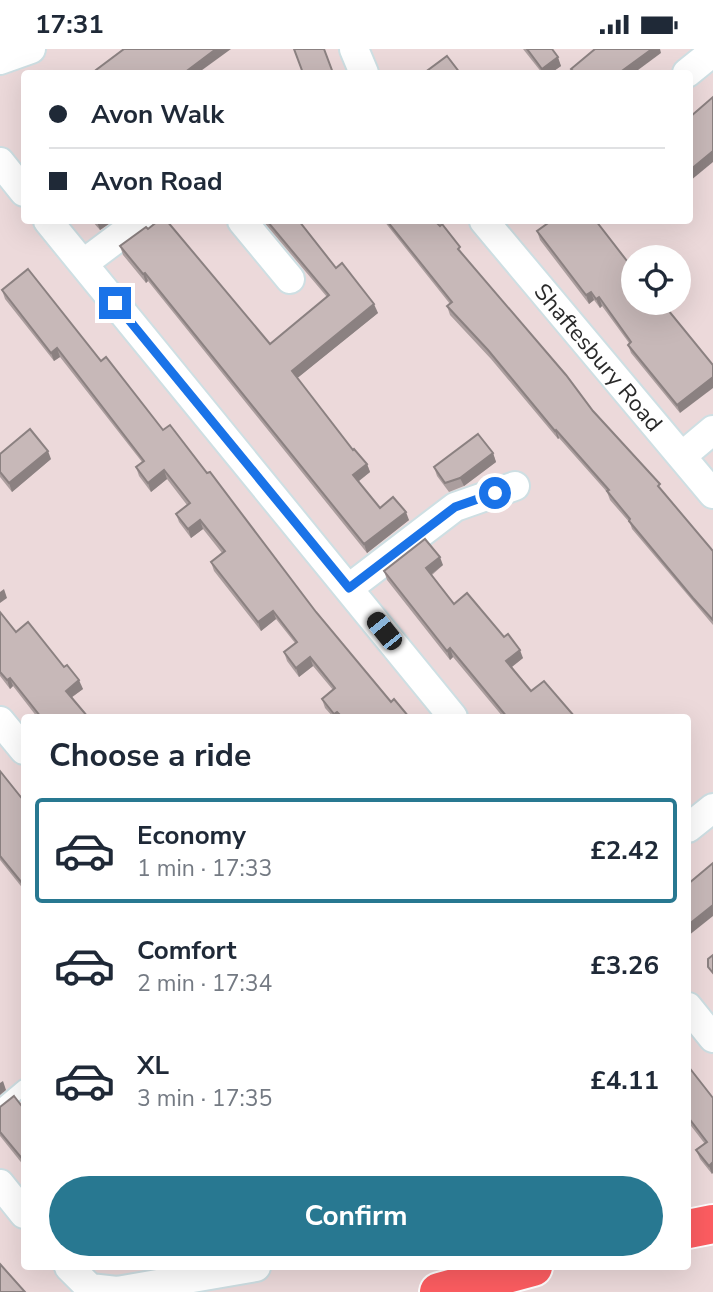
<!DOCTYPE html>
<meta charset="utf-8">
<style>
:root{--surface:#fff;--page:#f6f6f7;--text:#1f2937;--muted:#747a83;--line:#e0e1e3;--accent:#287891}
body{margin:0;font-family:"Nunito Sans",sans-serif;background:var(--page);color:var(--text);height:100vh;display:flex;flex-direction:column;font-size:26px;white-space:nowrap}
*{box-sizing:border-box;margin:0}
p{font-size:23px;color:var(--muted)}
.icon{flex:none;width:38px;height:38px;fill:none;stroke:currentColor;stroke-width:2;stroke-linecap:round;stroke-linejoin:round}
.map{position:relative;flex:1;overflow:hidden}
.details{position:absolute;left:21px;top:665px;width:670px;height:556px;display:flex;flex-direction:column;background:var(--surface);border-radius:7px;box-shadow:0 7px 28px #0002}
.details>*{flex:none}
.banner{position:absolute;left:21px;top:21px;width:672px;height:154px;border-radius:7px;box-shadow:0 7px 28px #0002;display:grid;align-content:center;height:154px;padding:0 28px;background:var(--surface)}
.fabs{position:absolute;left:621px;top:196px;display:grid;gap:14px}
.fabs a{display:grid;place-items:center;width:70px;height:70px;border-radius:50%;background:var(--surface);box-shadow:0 7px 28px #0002;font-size:35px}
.end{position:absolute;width:32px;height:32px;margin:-16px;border:9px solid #1a73e8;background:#fff;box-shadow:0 0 0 4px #fff}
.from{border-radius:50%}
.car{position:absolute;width:21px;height:42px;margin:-21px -10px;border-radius:9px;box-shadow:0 0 5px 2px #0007;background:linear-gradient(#222 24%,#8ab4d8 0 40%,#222 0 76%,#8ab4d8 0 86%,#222 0)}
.banner b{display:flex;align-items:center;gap:24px;height:66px;font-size:26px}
.banner b+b{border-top:2px solid var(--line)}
.banner i{width:18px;height:18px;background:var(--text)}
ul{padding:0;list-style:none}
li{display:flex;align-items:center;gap:21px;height:105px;margin:0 14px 10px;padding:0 14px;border:4px solid transparent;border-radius:7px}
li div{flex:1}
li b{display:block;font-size:26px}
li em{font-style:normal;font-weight:700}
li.selected{border-color:var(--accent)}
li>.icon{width:63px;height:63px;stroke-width:1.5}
h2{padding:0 28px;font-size:32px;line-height:84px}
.cta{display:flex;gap:14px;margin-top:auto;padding:14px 28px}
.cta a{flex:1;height:80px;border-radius:42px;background:var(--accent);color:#fff;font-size:28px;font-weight:700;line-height:80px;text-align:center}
.status{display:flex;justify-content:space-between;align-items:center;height:49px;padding:0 35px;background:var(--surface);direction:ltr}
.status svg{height:19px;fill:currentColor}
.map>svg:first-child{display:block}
</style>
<div class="status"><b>17:31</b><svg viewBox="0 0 49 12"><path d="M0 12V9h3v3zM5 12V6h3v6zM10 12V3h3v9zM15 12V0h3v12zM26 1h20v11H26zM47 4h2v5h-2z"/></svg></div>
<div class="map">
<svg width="713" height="1243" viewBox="0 0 713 1243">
<rect width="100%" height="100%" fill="#ecd9da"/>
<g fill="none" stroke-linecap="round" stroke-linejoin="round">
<g stroke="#cedfe3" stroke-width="18">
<path id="service" d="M 0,1058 L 24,1038"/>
</g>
<g stroke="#cedfe3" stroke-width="32">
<g id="minor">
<path d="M 354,0 L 364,24"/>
<path d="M 0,11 L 31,0"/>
<path d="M 687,24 L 713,3"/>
<path d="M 0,113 L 24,143"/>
<path d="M 48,172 L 453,668"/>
<path d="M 242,172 L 290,230"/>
<path id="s1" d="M 484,172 L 713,445"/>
<path d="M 84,214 L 140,172"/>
<path d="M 682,407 L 713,381"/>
<path d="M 349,539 L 455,458 L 515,437"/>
<path d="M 0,672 L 24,701"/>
<path d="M 688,779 L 713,759"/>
<path d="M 688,958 L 713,989"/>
<path d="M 0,1135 L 24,1165"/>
<path d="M 69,1218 L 90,1239 L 117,1242 L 256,1218"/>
</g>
</g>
<g stroke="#fff" stroke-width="42">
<g id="trunk">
<path d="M 688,1180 L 713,1175"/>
<path d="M 439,1243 L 533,1218"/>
</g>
</g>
<use href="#service" stroke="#fff" stroke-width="14"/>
<use href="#minor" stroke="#fff" stroke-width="28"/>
<use href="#trunk" stroke="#fd5d61" stroke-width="38"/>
</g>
<g fill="#ab9e9e">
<path d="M 523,0 L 552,0 L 561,17 L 551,24 L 542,24 Z"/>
<path d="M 92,172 L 113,172 L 100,181 Z"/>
<path d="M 263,172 L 299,172 L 336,219 L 378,264 L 297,329 L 353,401 L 367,415 L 370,423 L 358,433 L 380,459 L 409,471 L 367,504 L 148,232 L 146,234 L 123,206 L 120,197 L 270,295 L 327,248 Z"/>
<path d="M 384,172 L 435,172 L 593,362 L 713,502 L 713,576 L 632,480 L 630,474 L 610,451 L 607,443 L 559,389 L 558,390 L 491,310 L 450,266 L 447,257 L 450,255 Z"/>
<path d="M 537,182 L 659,254 L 680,364 L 631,304 L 628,296 L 629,294 L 602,257 L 600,259 L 594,251 L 589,255 L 540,191 Z"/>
<path d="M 2,241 L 101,312 L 163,381 L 391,653 L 409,668 L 333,668 L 325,659 L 322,650 L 333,641 L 313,617 L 299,628 L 287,612 L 284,603 L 295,594 L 276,570 L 261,582 L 214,522 L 211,513 L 222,504 L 203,480 L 191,489 L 179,473 L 176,465 L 187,456 L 167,430 L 151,443 L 139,427 L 136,418 L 142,413 L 60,308 L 54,312 L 5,250 Z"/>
<path d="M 493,404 L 496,413 L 464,437 L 449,443 L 437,427 L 434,418 Z"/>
<path d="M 0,405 L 51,410 L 12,443 L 0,428 Z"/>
<path d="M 443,516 L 432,526 L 454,555 L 523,609 L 512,618 L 531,642 L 575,668 L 503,668 L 453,608 L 450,611 L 387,531 L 384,522 Z"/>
<path d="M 0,563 L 16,583 L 64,618 L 83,640 L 71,649 L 88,668 L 37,668 L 13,637 L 10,640 L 0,627 Z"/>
<path d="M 0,722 L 24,752 L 24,841 L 0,811 Z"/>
<path d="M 688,1017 L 713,1049 L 712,1125 L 700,1110 L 696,1101 L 705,1095 L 688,1073 Z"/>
<path d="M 0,1058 L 24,1060 L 24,1117 L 0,1087 Z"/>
</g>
<g fill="#8b8181">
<path d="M 216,0 L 231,0 L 198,24 L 184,24 Z"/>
<path d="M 652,0 L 660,0 L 661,4 L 634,24 L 619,24 Z"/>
<path d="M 558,8 L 561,17 L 551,24 L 544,24 L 542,20 Z"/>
<path d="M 713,102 L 713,113 L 690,132 L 690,121 Z"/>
<path d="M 98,172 L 113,172 L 100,181 L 97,173 Z"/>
<path d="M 145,224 L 148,232 L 146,234 L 143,225 Z"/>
<path d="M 591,243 L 594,251 L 589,255 L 586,246 Z"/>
<path d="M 599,248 L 602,257 L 600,259 L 596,250 Z"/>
<path d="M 374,255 L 378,264 L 295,331 L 292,322 Z"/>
<path d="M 57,299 L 60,308 L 54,312 L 51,304 Z"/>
<path d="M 713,328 L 713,339 L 680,364 L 677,356 Z"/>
<path d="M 556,381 L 559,389 L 558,390 L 555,382 Z"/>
<path d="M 48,402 L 51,410 L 12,443 L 9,434 Z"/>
<path d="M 493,404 L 496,413 L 464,437 L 460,429 Z"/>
<path d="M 367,415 L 370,423 L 356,434 L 353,426 Z"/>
<path d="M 164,421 L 167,430 L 151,443 L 148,434 Z"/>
<path d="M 406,463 L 409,471 L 367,504 L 364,495 Z"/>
<path d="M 200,471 L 203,480 L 191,489 L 188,480 Z"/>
<path d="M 440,508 L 443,516 L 429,527 L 426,519 Z"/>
<path d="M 4,540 L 7,549 L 0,554 L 0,543 Z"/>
<path d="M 273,562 L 276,570 L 261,582 L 258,573 Z"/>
<path d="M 450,599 L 453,608 L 450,611 L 447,602 Z"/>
<path d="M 520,601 L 523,609 L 509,620 L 506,612 Z"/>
<path d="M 310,608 L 313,617 L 299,628 L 296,619 Z"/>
<path d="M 10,629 L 13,637 L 10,640 L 7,631 Z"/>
<path d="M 79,631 L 83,640 L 69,650 L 66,642 Z"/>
<path d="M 337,663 L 339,668 L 335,668 L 334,665 Z"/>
<path d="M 713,856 L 713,867 L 688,887 L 688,876 Z"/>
<path d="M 3,1032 L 6,1041 L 0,1046 L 0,1034 Z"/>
<path d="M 713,1113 L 713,1124 L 712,1125 L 709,1117 Z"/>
</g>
<g fill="#c7b8b8" stroke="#8b8181" stroke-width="2">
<path d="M 124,0 L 216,0 L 184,24 L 98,24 L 96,21 Z"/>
<path d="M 294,0 L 324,0 L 333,24 L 303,24 Z"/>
<path d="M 527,0 L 552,0 L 558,8 L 542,20 Z"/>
<path d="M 595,0 L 652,0 L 619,24 L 575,24 L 571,20 Z"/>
<path d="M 447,7 L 460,24 L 424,24 Z"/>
<path d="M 713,48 L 713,102 L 690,121 L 690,68 Z"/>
<path d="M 158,172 L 167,172 L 270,295 L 329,246 L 267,172 L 299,172 L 336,219 L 342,214 L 374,255 L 292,322 L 353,401 L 354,400 L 367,415 L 353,426 L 380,459 L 393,448 L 406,463 L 364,495 L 145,224 L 143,225 L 120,197 L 146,178 L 148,180 Z"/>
<path d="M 387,172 L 435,172 L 440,177 L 442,175 L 460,198 L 458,200 L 566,326 L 593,362 L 660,435 L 658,437 L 713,502 L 713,571 L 693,549 L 629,472 L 630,470 L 607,442 L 609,441 L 556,381 L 555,382 L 488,301 L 447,257 L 452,253 Z"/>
<path d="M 551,172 L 596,172 L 634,221 L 634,254 L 659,254 L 662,258 L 664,256 L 713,316 L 713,328 L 677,356 L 628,296 L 631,293 L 599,248 L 596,250 L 591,243 L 586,246 L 537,182 Z"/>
<path d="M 28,220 L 101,312 L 106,308 L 163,381 L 170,376 L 207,424 L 210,423 L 316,563 L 391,653 L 394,650 L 409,668 L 342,668 L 337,663 L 334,665 L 322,650 L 335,639 L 310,608 L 296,619 L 284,603 L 297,593 L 273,562 L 258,573 L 211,513 L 225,502 L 200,471 L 188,480 L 176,465 L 190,454 L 164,421 L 148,434 L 136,418 L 144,412 L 57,299 L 51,304 L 2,241 Z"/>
<path d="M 30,380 L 48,402 L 9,434 L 0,423 L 0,405 Z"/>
<path d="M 478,385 L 493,404 L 460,429 L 445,434 L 434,418 Z"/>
<path d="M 425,490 L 440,508 L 426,519 L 454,555 L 467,544 L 504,588 L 508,585 L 520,601 L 506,612 L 531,642 L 544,632 L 575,668 L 507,668 L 450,599 L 447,602 L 384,522 Z"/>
<path d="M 0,563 L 16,583 L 28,573 L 64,618 L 67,616 L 79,631 L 66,642 L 88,668 L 41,668 L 10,629 L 7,631 L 0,623 Z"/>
<path d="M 0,722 L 24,752 L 24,832 L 22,834 L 0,807 Z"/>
<path d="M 713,814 L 713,856 L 688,876 L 688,835 Z"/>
<path d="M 713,906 L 713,924 L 708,918 L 708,910 Z"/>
<path d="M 688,1017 L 713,1049 L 713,1113 L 709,1117 L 696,1101 L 707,1093 L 688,1068 Z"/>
<path d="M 14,1047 L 24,1060 L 24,1112 L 0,1083 L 0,1058 Z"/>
<path d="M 0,1215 L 25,1243 L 0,1243 Z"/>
</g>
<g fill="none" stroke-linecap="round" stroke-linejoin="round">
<path stroke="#1a73e8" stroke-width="9" d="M 115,254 L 349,539 L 455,458 L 495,444"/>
</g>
<g text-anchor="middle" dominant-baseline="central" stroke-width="6" stroke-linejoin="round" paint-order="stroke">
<g font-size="23" fill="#292929" stroke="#fff">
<text stroke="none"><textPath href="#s1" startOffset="178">Shaftesbury Road</textPath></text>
</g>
</g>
</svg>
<div class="fabs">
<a><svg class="icon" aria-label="locate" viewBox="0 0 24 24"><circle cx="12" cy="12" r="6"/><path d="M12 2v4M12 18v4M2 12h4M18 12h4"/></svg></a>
</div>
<i class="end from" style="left:495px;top:444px"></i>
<i class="end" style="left:115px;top:254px"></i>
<i class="car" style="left:384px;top:582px;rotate:321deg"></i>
<div class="banner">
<b><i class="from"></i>Avon Walk</b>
<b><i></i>Avon Road</b>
</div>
<section class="details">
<h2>Choose a ride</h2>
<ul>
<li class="selected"><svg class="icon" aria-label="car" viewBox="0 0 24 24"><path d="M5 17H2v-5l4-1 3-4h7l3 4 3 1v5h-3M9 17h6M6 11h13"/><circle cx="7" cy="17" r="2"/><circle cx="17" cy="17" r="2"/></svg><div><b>Economy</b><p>1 min · 17:33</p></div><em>£2.42</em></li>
<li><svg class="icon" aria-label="car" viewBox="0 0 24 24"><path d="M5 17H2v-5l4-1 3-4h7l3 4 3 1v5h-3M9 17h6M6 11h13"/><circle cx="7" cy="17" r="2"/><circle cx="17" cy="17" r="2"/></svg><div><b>Comfort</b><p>2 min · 17:34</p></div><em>£3.26</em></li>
<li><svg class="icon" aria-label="car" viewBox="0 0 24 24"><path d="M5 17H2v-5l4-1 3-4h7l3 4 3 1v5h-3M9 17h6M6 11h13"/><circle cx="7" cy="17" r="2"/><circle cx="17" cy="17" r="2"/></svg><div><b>XL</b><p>3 min · 17:35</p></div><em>£4.11</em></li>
</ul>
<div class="cta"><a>Confirm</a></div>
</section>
</div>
